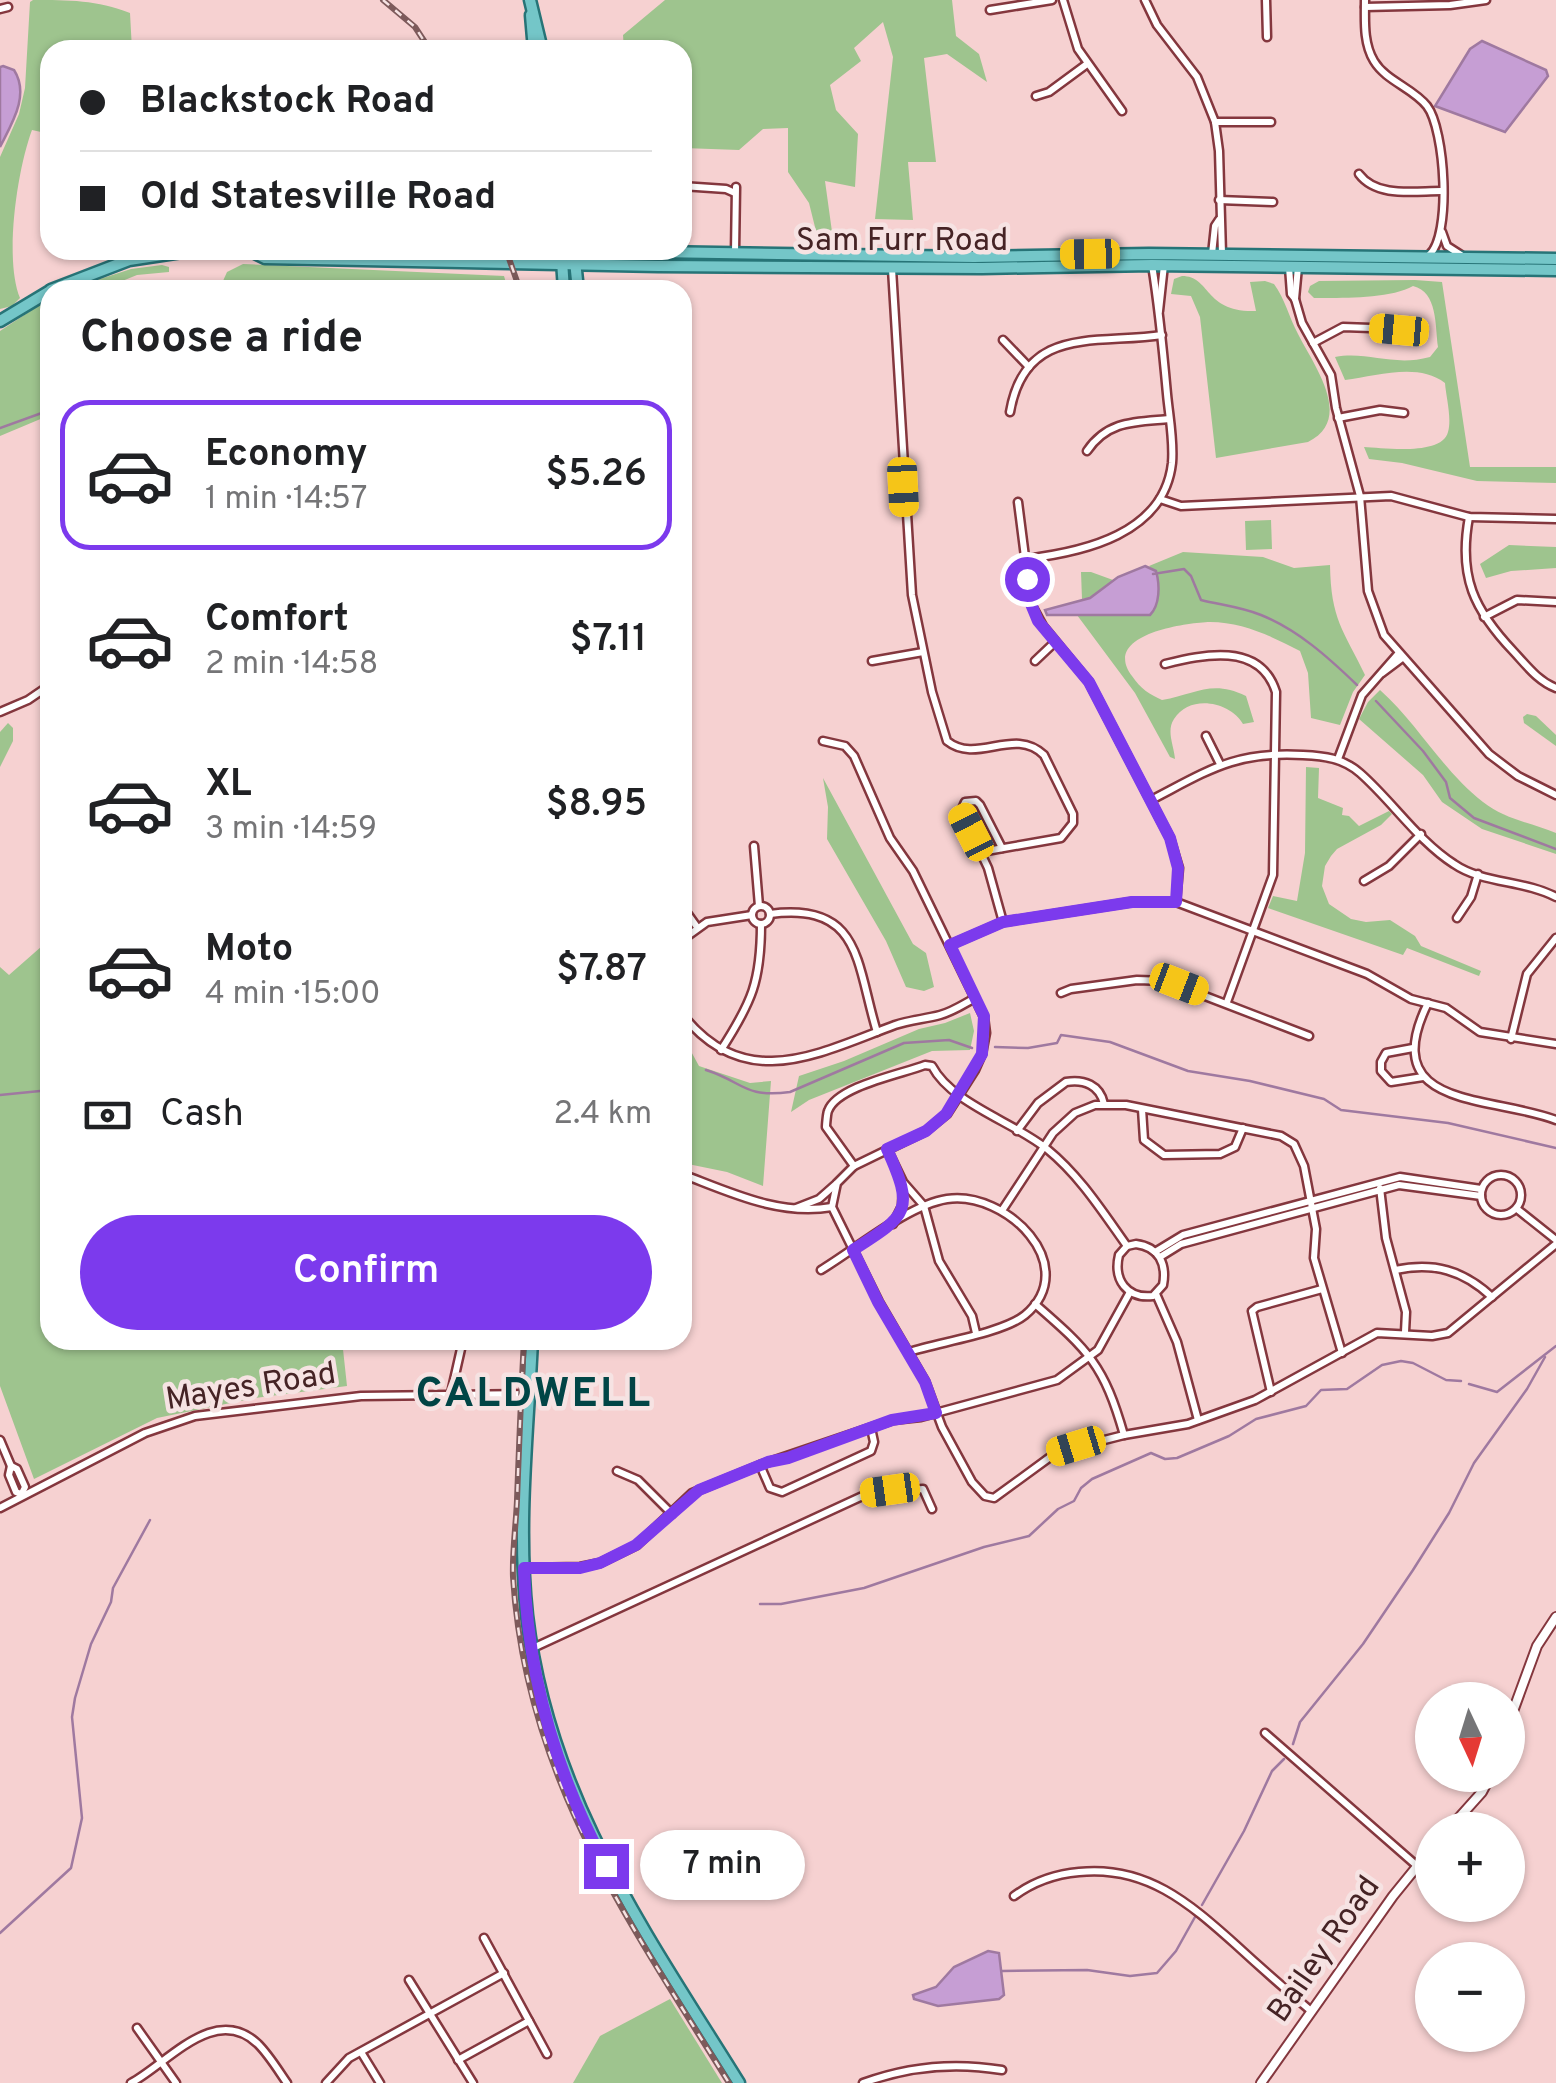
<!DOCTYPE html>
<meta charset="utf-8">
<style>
:root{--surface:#fff;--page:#f6f6f6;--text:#202124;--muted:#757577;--line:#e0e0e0;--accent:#7c3aed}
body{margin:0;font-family:Overpass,sans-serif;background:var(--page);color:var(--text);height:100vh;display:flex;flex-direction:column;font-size:38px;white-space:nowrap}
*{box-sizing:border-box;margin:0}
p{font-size:32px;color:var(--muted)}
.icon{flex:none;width:55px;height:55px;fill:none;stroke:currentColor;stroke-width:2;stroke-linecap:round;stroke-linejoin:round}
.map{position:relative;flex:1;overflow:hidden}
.side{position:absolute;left:40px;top:280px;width:652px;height:1070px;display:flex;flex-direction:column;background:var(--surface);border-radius:30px;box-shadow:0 2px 8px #0004}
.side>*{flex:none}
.top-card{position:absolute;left:40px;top:40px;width:652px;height:220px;border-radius:30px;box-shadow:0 2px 8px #0004;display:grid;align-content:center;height:220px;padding:0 40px;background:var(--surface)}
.needle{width:65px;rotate:176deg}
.controls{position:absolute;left:1415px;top:1682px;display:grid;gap:20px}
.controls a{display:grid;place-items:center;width:110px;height:110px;border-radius:50%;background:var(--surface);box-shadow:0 2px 8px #0004;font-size:50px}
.end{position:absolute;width:45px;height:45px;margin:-22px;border:12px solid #7c3aed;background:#fff;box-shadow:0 0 0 5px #fff}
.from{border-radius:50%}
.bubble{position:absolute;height:70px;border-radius:35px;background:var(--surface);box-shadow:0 2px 8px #0004;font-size:32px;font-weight:600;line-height:70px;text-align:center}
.car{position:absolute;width:30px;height:60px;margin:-30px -15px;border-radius:12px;box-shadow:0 0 8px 2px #0007;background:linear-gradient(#f5c518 24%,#345 0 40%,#f5c518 0 76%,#345 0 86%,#f5c518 0)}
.top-card b{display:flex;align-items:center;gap:35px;height:95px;font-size:38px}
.top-card b+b{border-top:2px solid var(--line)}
.top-card i{width:25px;height:25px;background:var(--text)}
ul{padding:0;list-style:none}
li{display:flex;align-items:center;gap:30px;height:150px;margin:0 20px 15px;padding:0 20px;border:5px solid transparent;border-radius:30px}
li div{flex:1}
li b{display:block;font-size:38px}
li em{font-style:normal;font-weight:600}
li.selected{border-color:var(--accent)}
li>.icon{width:90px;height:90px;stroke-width:1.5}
h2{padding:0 40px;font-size:45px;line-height:120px}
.pay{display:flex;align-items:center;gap:25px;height:110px;padding:0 40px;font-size:38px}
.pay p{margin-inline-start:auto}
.cta{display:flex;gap:20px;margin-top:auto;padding:20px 40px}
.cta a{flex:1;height:115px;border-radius:60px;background:var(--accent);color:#fff;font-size:40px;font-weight:600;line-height:115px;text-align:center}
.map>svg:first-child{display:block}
</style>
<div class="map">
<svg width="1556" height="2083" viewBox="0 0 1556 2083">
<rect width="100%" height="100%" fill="#f6d1d1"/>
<g fill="#9ec48e">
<path d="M 33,0 C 69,0 97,0 130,13 L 132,50 L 50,50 L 50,134 L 32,130 C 17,170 4,260 20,298 L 12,306 L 0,309 L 0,157 L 19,114 L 25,88 L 30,2 Z"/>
<path d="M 665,0 L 952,0 L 956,36 L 979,54 L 987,82 L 947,54 L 924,58 L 936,162 L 908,162 L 913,220 L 875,219 L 893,57 L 883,22 L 854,48 L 861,61 L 830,85 L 836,110 L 858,134 L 855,187 L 825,181 L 833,239 L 818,239 L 809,203 L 788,172 L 788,128 L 763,129 L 739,150 L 683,148 L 682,50 L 624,50 L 623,35 Z"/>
<path d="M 243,264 L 504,276 L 508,290 L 226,290 L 223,281 L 227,272 Z"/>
<path d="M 162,265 L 169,267 L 169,272 L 137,275 L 100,290 L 66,290 L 131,269 Z"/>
<path d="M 1182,276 C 1211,276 1204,313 1256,311 L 1250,282 L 1265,281 L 1274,284 C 1285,299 1289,317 1298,334 C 1313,364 1355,419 1308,442 L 1216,458 L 1200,317 L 1191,296 L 1171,294 L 1174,279 Z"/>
<path d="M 1415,280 L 1442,282 L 1470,467 L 1556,467 L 1556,483 L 1477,481 L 1402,463 L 1369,459 L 1364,447 C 1384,448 1442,456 1448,432 C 1452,418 1446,397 1445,383 C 1418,362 1377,376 1345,380 L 1335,357 C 1368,351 1393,367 1430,357 L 1438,347 C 1435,326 1438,292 1413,286 C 1390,299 1341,298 1314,298 L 1308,292 L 1310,286 L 1319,281 Z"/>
<path d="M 50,298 L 50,415 L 0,436 L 0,331 Z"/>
<path d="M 1271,520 L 1272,549 L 1246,550 L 1245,521 Z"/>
<path d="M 1509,545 L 1556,547 L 1556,568 L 1511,571 L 1486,578 L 1480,564 Z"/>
<path d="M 1183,552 L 1263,557 L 1294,568 L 1330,565 C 1331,620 1343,629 1365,675 L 1353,692 L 1340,725 L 1311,718 L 1308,673 L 1300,651 C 1271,636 1242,622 1210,622 C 1183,623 1101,635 1132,676 C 1141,689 1149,694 1162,700 C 1196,694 1212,679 1246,696 L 1254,722 L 1243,724 C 1231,702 1190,693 1174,719 C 1166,731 1174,746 1175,759 L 1170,757 L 1135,693 L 1077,615 L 1141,616 L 1155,609 C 1158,593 1163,577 1149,566 Z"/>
<path d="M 1081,572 L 1091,572 L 1113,580 L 1089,598 L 1082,599 Z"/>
<path d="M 1380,690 C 1418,724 1442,770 1483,802 C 1504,819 1532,823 1556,833 L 1556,854 L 1482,829 L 1442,802 L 1423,775 L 1359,719 L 1368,702 Z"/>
<path d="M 1527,714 L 1536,716 L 1556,735 L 1556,746 L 1524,723 L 1523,717 Z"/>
<path d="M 8,723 L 13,728 L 13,741 L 0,767 L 0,732 Z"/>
<path d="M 1306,767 L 1319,768 L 1318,798 L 1343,808 L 1342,815 L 1349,816 L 1359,826 L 1389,811 L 1392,814 L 1381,825 L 1337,849 L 1331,856 L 1325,866 L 1322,886 L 1329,904 L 1351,919 L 1366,922 L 1390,920 L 1415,936 L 1421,946 L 1481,971 L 1479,976 L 1407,948 L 1403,955 L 1268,908 L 1273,896 L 1297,901 L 1305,853 Z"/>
<path d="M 823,778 L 913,944 L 926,953 L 934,987 L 924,991 L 906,987 L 886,941 L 827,839 L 828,807 Z"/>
<path d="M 50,939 L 50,1340 L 342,1340 L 347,1386 L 255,1398 L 157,1418 L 34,1479 L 0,1386 L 0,967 L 9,975 Z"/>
<path d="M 970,1013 L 974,1031 L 970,1050 L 932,1051 L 809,1100 L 791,1112 L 799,1076 L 844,1061 L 919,1029 L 945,1023 Z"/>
<path d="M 682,1035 L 699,1066 L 750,1083 L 771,1081 L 763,1186 L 727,1172 L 683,1163 Z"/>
<path d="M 344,1340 L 453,1340 L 451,1348 Z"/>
<path d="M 670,1999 L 722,2083 L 573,2083 L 600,2036 Z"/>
</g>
<g fill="#c69ed4" stroke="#9f79a0" stroke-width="2.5">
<path d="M 1482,41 L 1546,70 L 1548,76 L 1505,132 L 1435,106 L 1470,49 Z"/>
<path d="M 3,66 L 14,70 C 30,95 12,123 0,147 L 0,67 Z"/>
<path d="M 1145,566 L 1156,571 C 1160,585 1160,605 1150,615 L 1047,615 L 1045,610 L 1090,598 L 1118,577 Z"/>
<path d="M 988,1951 L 999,1953 L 1004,1995 L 999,1999 L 938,2006 L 914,1999 L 913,1995 L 936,1987 L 954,1967 Z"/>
</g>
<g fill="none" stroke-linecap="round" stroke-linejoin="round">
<g stroke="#9f79a0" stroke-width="2.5">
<path d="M 0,428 L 50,410"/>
<path d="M 1153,574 L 1184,569 L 1191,576 L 1201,600 C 1221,605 1241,607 1261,615 C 1298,630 1328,657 1357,685"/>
<path d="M 1376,701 L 1423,751 L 1446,782 L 1450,798 L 1474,818 L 1556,849"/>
<path d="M 995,1047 L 1028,1048 L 1057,1043 L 1061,1035 L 1110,1042 L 1188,1071 L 1250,1081 L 1324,1099 L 1341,1110 L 1448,1123 L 1556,1148"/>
<path d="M 706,1070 C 744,1082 743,1098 790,1092 L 904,1043 L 949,1040 L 972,1048"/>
<path d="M 0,1095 L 50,1090"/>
<path d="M 1469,1384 L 1497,1392 L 1556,1346"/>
<path d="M 760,1604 L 781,1604 L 864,1588 L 984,1547 L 1029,1536 L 1058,1509 L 1074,1501 L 1081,1488 L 1092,1479 L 1151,1453 L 1165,1459 L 1177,1458 L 1229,1436 L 1256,1419 L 1306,1406 L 1321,1390 L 1347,1389 L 1382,1365 L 1401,1361 L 1413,1363 L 1446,1380 L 1461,1381"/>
<path d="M 1293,1744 L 1300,1722 L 1363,1644 L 1413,1570 L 1449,1513 L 1474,1463 L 1527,1389 L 1545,1357"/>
<path d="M 1202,1905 L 1244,1831 L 1272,1771 L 1284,1759"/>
<path d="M 0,1933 L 71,1868 L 82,1818 L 72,1717 L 75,1698 L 91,1644 L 111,1602 L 113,1588 L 150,1520"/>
<path d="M 1002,1971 L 1087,1970 L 1130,1976 L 1157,1973 L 1176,1951 L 1195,1917"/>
</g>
<g stroke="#84373e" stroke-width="11">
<g id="street">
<path d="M 1063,0 L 1078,49 L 1122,111"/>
<path d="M 1145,0 L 1157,25 L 1197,77 L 1215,122 L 1219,151 L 1222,254"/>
<path d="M 1266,0 L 1267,37"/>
<path d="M 1365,0 C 1365,20 1363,43 1374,61 C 1386,81 1413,88 1427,106 C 1445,129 1452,236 1429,255"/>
<path d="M 1365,7 L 1450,5 L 1486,0"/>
<path d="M 0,9 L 8,7"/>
<path d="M 990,10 L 1052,0"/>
<path d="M 1036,96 L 1049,92 L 1087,64"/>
<path d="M 1215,122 L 1271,122"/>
<path d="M 1359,174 C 1377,198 1414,191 1441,191"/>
<path d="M 682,186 L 726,189 L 735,193"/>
<path d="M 1219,200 L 1273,202"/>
<path d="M 1442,232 L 1447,246 L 1461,255"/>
<path d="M 735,252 L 736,187"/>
<path d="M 1212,254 L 1215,226 L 1219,220"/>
<path d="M 1289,267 L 1291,294 L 1295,299 L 1302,323 L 1331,375 L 1336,408 L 1360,496 L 1368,591 L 1384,635 L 1489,754 L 1518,776 L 1556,795"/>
<path d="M 892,269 L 912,595 L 932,692 L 947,741 C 977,765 1014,726 1044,755 L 1073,814 L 1073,823 L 1061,838 L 981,852"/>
<path d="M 1295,299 L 1298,267"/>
<path d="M 1159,311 L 1164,265"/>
<path d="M 1003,340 L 1029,367"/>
<path d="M 1313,343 L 1343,327 L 1399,329"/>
<path d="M 1010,412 C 1025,324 1098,345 1162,335"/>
<path d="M 1338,418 L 1380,410 L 1404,413"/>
<path d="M 1087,451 C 1108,420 1136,422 1169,419"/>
<path d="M 1160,499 L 1181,506 L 1391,496 L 1469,517 L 1556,519"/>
<path d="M 1018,502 L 1031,604 L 1043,626 L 1089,682 L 1170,838 L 1179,868 L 1176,902"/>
<path d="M 1469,517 C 1458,577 1474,610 1514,652 C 1527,666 1538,681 1556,688"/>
<path d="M 1025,559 C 1084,552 1164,534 1172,463 C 1174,440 1169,416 1167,394 C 1163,350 1159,308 1152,265"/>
<path d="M 1484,617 L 1517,600 L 1556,602"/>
<path d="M 872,661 L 923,652"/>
<path d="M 1035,661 L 1055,642"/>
<path d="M 1165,664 C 1202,655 1260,641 1276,692 L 1273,875 L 1227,1002"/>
<path d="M 1382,673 L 1402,658"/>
<path d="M 0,712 L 28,700 L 50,685"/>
<path d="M 1206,736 L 1220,764"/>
<path d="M 823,741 L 845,746 L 854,756 L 890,838 L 913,871 L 984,1017 L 986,1033 L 982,1054 L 975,1070 L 947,1114 L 926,1131 L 854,1166 L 837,1183 L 832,1207 L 879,1302 L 925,1381 L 942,1427 L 972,1482 L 985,1496 L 994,1498 L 1057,1452 L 1124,1435 L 1188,1424 L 1255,1400 L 1377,1333 L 1432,1336 L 1448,1333 L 1556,1244"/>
<path d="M 1338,759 L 1362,695 L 1398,654"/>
<path d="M 1151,800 C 1209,770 1235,751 1303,755 C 1324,756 1343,758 1360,773 C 1392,801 1418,841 1454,864 C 1483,884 1524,880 1556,897"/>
<path d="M 754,846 L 759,906"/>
<path d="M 1002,848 L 980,805 L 976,801 L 965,802 L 961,811 L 988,868 L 1003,922"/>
<path d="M 1364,881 L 1389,866 L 1421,834"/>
<circle cx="761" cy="915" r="9"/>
<path d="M 682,906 L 697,927"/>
<path d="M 770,914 C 862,902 856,964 877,1032"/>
<path d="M 682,916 L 692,921"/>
<path d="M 1457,918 L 1471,897 L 1478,874"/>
<path d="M 682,940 L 707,922 L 752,915"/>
<path d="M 950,945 L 1003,922 L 1132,902 L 1176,902 L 1367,974 L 1411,999 L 1446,1008 L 1480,1032 L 1556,1044"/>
<path d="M 1061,993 L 1071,989 L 1137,980 L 1166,981 L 1309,1036"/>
<path d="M 1428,1003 C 1375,1110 1491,1095 1556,1120"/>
<path d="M 682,1014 C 745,1094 817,1054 895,1025 C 910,1020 925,1019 940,1015 C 952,1012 964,1004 975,998"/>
<path d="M 1511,1039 L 1527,974 L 1556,938"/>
<path d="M 1413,1048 L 1386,1053 L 1381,1062 L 1381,1071 L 1391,1082 L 1423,1077"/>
<path d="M 721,1050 C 752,1002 761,981 761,924"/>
<path d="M 1142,1109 L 1144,1140 L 1164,1155 L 1220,1154 L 1235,1147 L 1243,1128"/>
<path d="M 1017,1131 L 1038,1103 L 1066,1082 C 1084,1079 1100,1085 1104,1104"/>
<path d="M 887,1149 L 903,1182 L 924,1206 L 939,1261 L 972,1316 L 976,1333"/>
<path d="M 854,1166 L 826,1127 C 826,1125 827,1113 828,1111 C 837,1086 902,1074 925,1065 L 932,1066 C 952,1104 1014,1122 1047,1149 C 1080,1176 1102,1211 1127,1246"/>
<path d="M 682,1174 C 732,1193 779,1216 832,1207"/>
<circle cx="1501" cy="1195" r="20"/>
<path d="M 1380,1188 L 1386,1238 L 1406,1312 L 1405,1332"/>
<path d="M 796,1208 L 819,1199 L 836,1184"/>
<path d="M 1003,1209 L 1053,1133 L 1075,1113 L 1095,1105 L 1126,1105 L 1281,1136 L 1294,1144 L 1304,1166 L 1316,1229 L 1314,1258 L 1342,1353"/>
<path d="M 1517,1209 L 1556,1240"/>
<path d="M 893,1224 L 902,1206 L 903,1184"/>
<path d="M 1136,1244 C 1159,1247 1167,1264 1163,1285 L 1153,1296 C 1127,1299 1113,1280 1119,1255 L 1127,1246 Z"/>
<path d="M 1155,1252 L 1183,1235 L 1400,1177 L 1481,1189"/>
<path d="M 1160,1257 L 1181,1244 L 1399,1185 L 1481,1196"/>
<path d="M 821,1270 C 856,1249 908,1205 947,1199 C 1006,1190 1083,1266 1025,1315 C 1003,1333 940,1342 909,1352"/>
<path d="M 1395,1270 C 1434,1262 1463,1270 1492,1297"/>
<path d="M 1156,1294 L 1177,1342 L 1198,1420"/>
<path d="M 1035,1304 C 1089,1351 1104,1365 1124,1435"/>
<path d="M 1271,1392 L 1252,1311 L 1257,1307 L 1322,1289"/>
<path d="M 451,1393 L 463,1340"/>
<path d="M 0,1440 L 11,1466"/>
<path d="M 760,1465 L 770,1488 L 782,1492 L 871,1451 L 874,1442 L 871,1428"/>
<path d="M 617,1471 L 638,1480 L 672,1514"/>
<path d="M 22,1493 L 25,1487 L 17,1469 L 11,1466 L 9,1475 L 16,1492 L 23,1495"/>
<path d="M 0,1508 L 145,1433 L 195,1416 L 361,1396 L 530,1394"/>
<path d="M 524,1568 L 580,1567 L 600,1563 L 637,1545 L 692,1493 L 760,1465 L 893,1420 L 921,1417 L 1057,1380 L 1098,1350 L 1130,1292"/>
<path d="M 533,1648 L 869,1493 L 923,1489 L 932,1509"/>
<path d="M 1265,1733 L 1416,1865"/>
<path d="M 1014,1896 C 1033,1882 1056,1874 1079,1872 C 1146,1865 1189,1903 1235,1944 C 1260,1967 1285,1989 1311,2011"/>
<path d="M 484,1938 L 547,2054"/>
<path d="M 409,1980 L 473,2083"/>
<path d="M 137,2028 L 176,2083"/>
<path d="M 361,2052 L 380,2083"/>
<path d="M 458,2060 L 529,2021"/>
<path d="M 131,2083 C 168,2063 215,2003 258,2044 C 269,2055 278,2070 287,2083"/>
<path d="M 326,2083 L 349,2058 L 504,1973"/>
<path d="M 863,2083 C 909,2066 954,2062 1002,2070"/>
</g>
</g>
<g stroke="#84373e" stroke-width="12">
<g id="secondary">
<path d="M 1508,1725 L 1537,1646 L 1556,1617"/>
<path d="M 1448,1830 L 1482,1792 L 1491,1775"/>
<path d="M 1261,2083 L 1393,1896 L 1432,1848"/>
</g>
</g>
<g stroke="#277477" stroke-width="15">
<g id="primary">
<path d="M 530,0 L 542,50"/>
<path d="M 531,15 L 534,50"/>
<path d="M 249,250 L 265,258 L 658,266 L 982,268 L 1152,265 L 1556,270"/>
<path d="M 534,250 L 974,257 L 1149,254 L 1556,259"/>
<path d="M 562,261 L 564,290"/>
<path d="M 575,261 L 578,290"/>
<path d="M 51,290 L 129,260 L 195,250"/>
<path d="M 0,321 L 50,291"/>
<path d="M 532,1340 C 528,1431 517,1524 527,1615 C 548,1797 645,1932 739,2083"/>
</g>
</g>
<use href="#street" stroke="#fff" stroke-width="6"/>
<use href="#secondary" stroke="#fff" stroke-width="8"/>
<use href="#primary" stroke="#74c6c8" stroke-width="10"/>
<g stroke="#7d5a5b" stroke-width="6">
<g id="rail">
<path d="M 383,0 L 415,27 L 430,50"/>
<path d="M 506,250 L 520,290"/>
<path d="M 524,1340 C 521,1393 519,1447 517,1500 C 516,1525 512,1552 513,1577 C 525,1776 628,1920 729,2083"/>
</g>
</g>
<use href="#rail" stroke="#f6e3e3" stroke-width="2.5" stroke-dasharray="8" stroke-linecap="butt"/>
</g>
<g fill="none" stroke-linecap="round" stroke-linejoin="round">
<path stroke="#7c3aed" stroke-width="12" d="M 606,1866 C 556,1774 527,1673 524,1568 L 580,1568 L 600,1563 L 636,1545 L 699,1490 L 768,1462 L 788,1458 L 892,1420 L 936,1413 L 925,1382 L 878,1302 L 853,1250 C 908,1215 915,1211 887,1149 L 926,1131 L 946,1114 L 982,1054 L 984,1016 L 950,945 L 1003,922 L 1132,902 L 1176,902 L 1178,868 L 1170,838 L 1089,682 L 1038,621 L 1031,604 L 1027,579"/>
</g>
<g text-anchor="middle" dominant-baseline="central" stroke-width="9" stroke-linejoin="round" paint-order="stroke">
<g font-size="32" fill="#452325" stroke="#f6e3e3">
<text x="902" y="242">Sam Furr Road</text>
<text transform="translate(251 1388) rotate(-9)">Mayes Road</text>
<text transform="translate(1325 1950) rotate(-55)">Bailey Road</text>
</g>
<g font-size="42" font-weight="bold" letter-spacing="2.5" fill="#004546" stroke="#f6e3e3">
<text x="534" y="1395">CALDWELL</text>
</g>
</g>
</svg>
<div class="controls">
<a><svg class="needle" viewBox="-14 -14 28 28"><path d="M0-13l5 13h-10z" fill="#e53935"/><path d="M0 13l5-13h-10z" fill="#757577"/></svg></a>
<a>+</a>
<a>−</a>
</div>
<i class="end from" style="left:1027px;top:579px"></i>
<i class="end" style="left:606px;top:1866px"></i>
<div class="bubble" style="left:640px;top:1830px;width:165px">7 min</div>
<i class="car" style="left:1090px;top:254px;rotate:269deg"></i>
<i class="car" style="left:1399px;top:330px;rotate:275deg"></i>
<i class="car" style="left:903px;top:487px;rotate:177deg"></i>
<i class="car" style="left:971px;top:832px;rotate:333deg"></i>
<i class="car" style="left:1179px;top:984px;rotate:111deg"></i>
<i class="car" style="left:1076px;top:1446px;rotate:253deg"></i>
<i class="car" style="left:890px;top:1490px;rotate:262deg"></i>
<div class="top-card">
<b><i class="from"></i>Blackstock Road</b>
<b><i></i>Old Statesville Road</b>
</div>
<section class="side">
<h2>Choose a ride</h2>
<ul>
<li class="selected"><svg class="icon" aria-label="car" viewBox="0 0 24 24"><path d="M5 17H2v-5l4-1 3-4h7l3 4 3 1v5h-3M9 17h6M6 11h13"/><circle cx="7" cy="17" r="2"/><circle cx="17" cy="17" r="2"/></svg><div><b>Economy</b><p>1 min · 14:57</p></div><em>$5.26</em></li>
<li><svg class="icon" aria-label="car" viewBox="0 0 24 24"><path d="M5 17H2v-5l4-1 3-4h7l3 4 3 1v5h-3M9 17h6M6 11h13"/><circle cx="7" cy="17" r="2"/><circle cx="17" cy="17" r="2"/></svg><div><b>Comfort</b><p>2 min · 14:58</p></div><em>$7.11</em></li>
<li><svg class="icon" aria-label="car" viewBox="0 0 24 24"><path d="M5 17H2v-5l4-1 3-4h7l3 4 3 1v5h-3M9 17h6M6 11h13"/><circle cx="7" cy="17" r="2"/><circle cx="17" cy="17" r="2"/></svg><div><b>XL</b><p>3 min · 14:59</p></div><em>$8.95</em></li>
<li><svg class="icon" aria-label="car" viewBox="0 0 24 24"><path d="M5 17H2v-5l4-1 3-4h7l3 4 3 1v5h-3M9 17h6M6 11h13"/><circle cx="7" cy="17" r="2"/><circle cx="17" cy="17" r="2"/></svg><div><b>Moto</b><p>4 min · 15:00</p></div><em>$7.87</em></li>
</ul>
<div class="pay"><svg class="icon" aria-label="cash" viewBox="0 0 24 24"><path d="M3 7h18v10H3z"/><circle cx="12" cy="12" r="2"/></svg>Cash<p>2.4 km</p></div>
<div class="cta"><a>Confirm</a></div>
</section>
</div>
